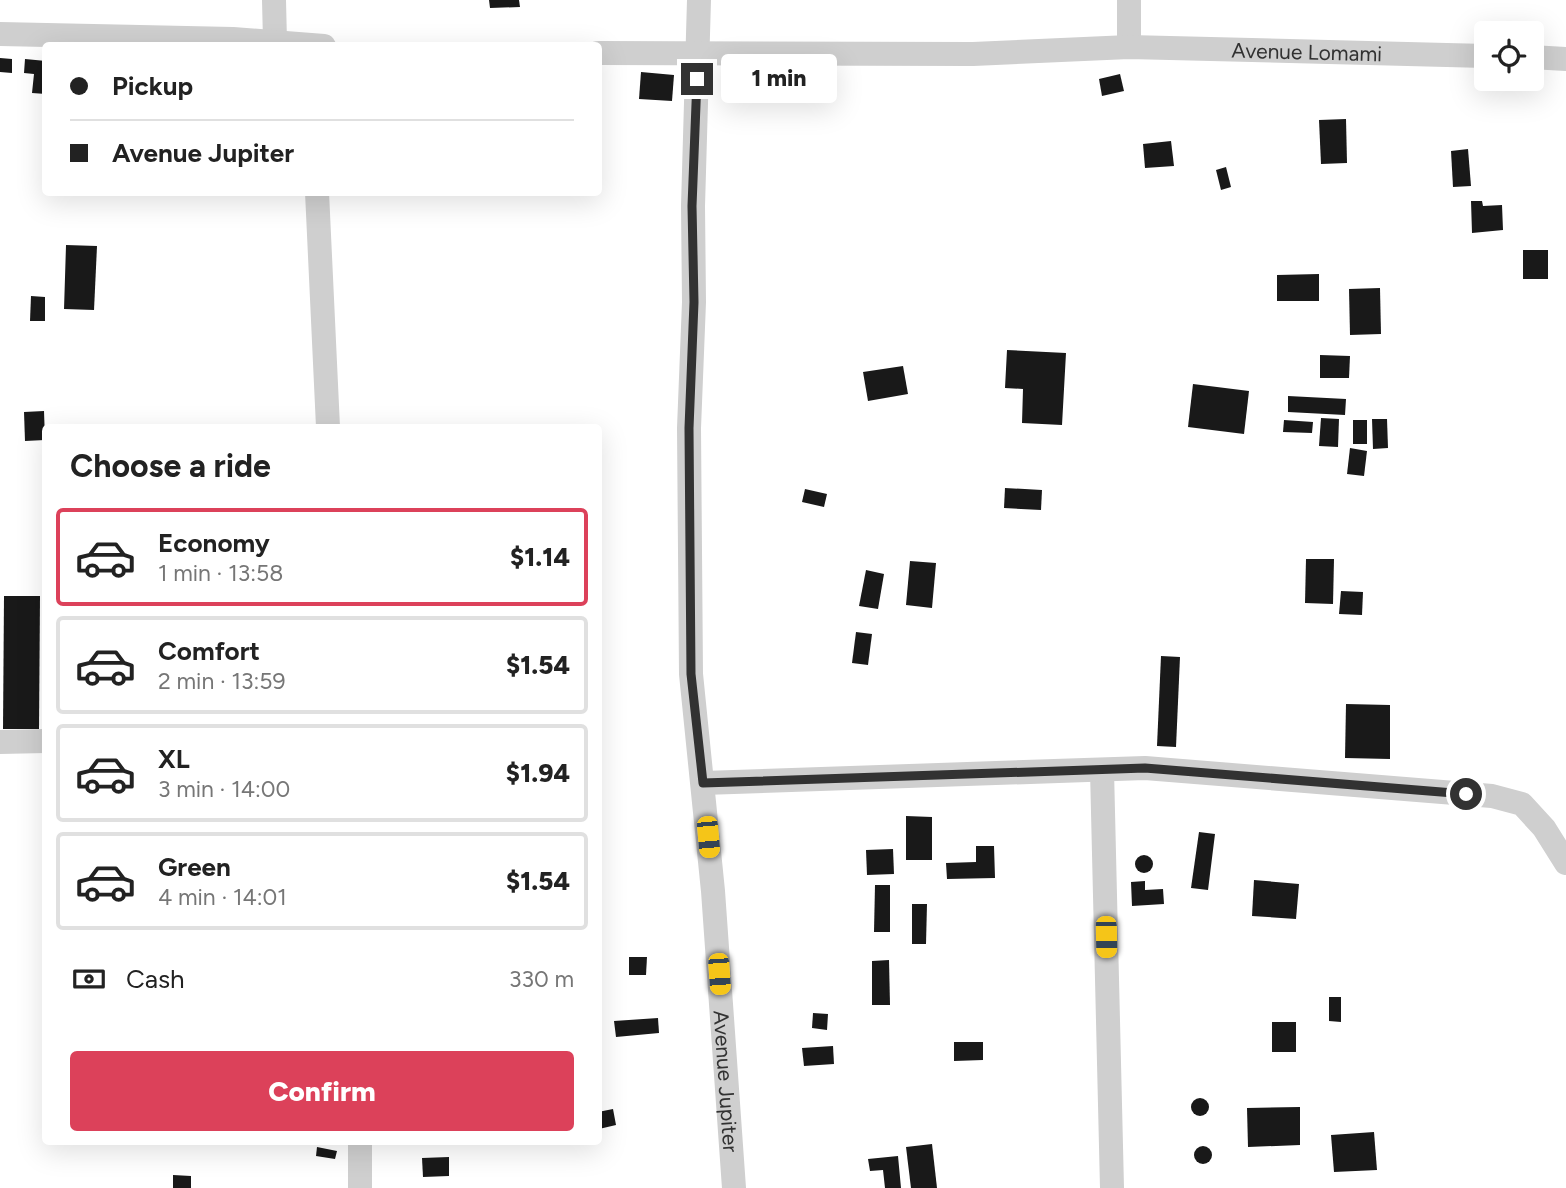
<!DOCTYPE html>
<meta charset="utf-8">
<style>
:root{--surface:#fff;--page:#f2f2f2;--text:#222;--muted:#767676;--line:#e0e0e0;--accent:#dc415a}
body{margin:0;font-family:Figtree,sans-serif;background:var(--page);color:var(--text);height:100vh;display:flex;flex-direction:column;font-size:26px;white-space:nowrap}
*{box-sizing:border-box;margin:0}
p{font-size:23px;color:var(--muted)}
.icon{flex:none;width:38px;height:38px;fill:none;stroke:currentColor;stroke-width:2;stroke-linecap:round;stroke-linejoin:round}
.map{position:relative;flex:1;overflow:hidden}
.drawer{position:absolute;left:42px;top:424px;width:560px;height:721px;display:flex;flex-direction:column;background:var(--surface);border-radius:7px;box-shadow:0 7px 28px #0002}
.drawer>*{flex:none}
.guide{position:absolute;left:42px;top:42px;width:560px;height:154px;border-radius:7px;box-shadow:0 7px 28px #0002;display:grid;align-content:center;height:154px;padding:0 28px;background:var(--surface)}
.tools{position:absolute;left:1474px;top:21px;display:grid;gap:14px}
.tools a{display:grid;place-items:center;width:70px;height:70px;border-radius:7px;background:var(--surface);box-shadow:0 7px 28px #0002;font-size:35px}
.end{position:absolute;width:32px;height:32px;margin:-16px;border:9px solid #323232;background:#fff;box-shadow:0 0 0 4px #fff}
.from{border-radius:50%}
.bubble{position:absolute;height:49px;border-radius:7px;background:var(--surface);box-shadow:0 7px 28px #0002;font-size:23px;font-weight:800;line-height:49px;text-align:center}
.car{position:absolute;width:21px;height:42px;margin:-21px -10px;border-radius:9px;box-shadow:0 0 5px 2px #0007;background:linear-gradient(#f5c518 24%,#345 0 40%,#f5c518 0 76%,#345 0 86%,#f5c518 0)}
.guide b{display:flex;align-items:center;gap:24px;height:66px;font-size:26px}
.guide b+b{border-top:2px solid var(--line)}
.guide i{width:18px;height:18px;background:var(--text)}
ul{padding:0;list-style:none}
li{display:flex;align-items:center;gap:21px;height:98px;margin:0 14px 10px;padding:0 14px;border:4px solid var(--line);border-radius:7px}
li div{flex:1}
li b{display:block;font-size:26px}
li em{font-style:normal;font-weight:800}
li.active{border-color:var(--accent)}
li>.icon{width:63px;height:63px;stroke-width:1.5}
h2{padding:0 28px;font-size:32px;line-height:84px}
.pay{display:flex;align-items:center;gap:18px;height:77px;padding:0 28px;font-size:26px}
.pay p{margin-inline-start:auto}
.cta{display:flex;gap:14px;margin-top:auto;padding:14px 28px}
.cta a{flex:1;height:80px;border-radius:7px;background:var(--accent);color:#fff;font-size:28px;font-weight:800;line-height:80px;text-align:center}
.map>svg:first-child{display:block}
</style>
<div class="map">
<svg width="1566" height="1188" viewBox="0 0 1566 1188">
<rect width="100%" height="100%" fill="#fff"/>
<g fill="#191919">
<path d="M 489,0 L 519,0 L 520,7 L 490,8 Z"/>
<path d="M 0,58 L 12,59 L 12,73 L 0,72 Z"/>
<path d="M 25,59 L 46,61 L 46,94 L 32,93 L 34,74 L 24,73 Z"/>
<path d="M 641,72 L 674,75 L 672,101 L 639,99 Z"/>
<path d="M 1120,74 L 1124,91 L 1102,96 L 1099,79 Z"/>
<path d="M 1346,119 L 1347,163 L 1321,164 L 1319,120 Z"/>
<path d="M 1171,141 L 1174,166 L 1145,168 L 1143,144 Z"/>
<path d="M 1468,149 L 1471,186 L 1453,187 L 1451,151 Z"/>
<path d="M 1226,167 L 1231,187 L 1221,190 L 1216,170 Z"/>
<path d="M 1471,201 L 1482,201 L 1483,206 L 1502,205 L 1503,230 L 1472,233 Z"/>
<path d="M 66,245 L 97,246 L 94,310 L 64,309 Z"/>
<rect x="1523" y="250" width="25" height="29"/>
<path d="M 1319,274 L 1319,301 L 1277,301 L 1277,275 Z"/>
<path d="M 1380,288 L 1381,334 L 1350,335 L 1349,289 Z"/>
<path d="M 31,296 L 45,297 L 45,321 L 30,321 Z"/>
<path d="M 1007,350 L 1066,353 L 1062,425 L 1022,423 L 1023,389 L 1005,388 Z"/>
<path d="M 1320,355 L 1350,356 L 1349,378 L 1320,378 Z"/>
<path d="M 903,366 L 908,394 L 868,401 L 863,372 Z"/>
<path d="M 1193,384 L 1249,391 L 1244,434 L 1188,427 Z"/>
<path d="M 1288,396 L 1346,399 L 1345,415 L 1288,412 Z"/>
<path d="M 44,411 L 45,440 L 25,441 L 24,412 Z"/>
<path d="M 1321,418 L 1339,419 L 1338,447 L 1319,446 Z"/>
<path d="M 1372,419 L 1387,419 L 1388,448 L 1373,449 Z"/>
<path d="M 1284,420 L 1313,422 L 1312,433 L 1283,432 Z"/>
<rect x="1353" y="420" width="14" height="24"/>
<path d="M 1350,448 L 1367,451 L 1364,476 L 1347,474 Z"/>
<path d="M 1005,488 L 1042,490 L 1041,510 L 1004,508 Z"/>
<path d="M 805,489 L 827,494 L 824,507 L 802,502 Z"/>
<path d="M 1306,559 L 1334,559 L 1333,604 L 1305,603 Z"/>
<path d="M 910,561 L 936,563 L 932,608 L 906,605 Z"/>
<path d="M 866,570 L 884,574 L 878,609 L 859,606 Z"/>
<path d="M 1341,591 L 1363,592 L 1362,615 L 1339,614 Z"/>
<path d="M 4,596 L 40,596 L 39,729 L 3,729 Z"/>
<path d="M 856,632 L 872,634 L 868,665 L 852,663 Z"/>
<path d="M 1161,656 L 1180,657 L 1176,747 L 1157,746 Z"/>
<path d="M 1346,704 L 1390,705 L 1390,759 L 1345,758 Z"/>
<path d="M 906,816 L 932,817 L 932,860 L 906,860 Z"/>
<path d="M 1199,832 L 1215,834 L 1208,890 L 1191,888 Z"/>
<path d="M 976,846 L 994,846 L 995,878 L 947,879 L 946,863 L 976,862 Z"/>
<path d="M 893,849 L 894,874 L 867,875 L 866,850 Z"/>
<circle cx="1144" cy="864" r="9"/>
<path d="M 1254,880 L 1299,884 L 1296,919 L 1252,916 Z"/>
<path d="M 1145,881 L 1145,890 L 1163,889 L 1164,904 L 1132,906 L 1131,882 Z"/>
<path d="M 875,885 L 890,885 L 890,932 L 874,932 Z"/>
<path d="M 912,904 L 927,904 L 926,944 L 912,944 Z"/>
<path d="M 629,957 L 647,957 L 646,975 L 629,975 Z"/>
<path d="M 889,960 L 890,1005 L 872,1005 L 872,961 Z"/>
<path d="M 1329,997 L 1341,997 L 1341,1022 L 1329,1021 Z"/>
<path d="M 813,1013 L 828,1014 L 827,1030 L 812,1028 Z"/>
<path d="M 658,1018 L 659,1033 L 616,1037 L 614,1021 Z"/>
<rect x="1272" y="1022" width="24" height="30"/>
<path d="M 954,1042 L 983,1042 L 983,1060 L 954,1061 Z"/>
<path d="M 833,1046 L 834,1064 L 804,1066 L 802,1048 Z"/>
<circle cx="1200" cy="1107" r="9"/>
<path d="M 1300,1107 L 1300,1145 L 1248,1147 L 1247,1108 Z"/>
<path d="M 613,1109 L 616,1125 L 599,1129 L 598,1112 Z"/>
<path d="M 1374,1132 L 1377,1170 L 1334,1172 L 1331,1135 Z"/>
<path d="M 932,1144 L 937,1188 L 911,1188 L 906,1147 Z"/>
<circle cx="1203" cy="1155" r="9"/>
<path d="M 317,1147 L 337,1151 L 335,1159 L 316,1156 Z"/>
<path d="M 898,1156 L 901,1188 L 885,1188 L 883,1170 L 870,1171 L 868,1159 Z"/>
<path d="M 449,1157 L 449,1176 L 423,1177 L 422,1158 Z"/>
<path d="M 173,1175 L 191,1176 L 191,1188 L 173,1188 Z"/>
</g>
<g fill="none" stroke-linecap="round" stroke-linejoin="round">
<g stroke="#cfcfcf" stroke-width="24">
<path d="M 274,0 L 275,41"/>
<path id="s1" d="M 699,0 L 693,206 L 694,302 L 689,428 L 691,674 L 713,891 L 734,1188"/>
<path d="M 1129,0 L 1129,47"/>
<path d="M 0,34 L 233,39 L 324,46"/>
<path id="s2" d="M 598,53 L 973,54 L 1129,47 L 1486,56"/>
<path d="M 1531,57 L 1566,59"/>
<path d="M 317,192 L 328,427"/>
<path d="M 0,742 L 46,741"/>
<path d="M 1102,770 L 1112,1188"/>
<path d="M 703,783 L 1145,768 L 1492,796 L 1522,804 L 1544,828 L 1566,863"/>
<path d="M 360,1141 L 360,1188"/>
</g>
</g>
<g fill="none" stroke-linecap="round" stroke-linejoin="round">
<path stroke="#323232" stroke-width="9" d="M 697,79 L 692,206 L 694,302 L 689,428 L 691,674 L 703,783 L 1145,768 L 1466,794"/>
</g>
<g text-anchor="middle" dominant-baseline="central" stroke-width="7" stroke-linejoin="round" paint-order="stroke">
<g font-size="21" fill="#323232" stroke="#fff">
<text stroke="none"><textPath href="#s2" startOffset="709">Avenue Lomami</textPath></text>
<text stroke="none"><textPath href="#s1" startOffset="1083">Avenue Jupiter</textPath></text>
</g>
</g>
</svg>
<div class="tools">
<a><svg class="icon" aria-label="locate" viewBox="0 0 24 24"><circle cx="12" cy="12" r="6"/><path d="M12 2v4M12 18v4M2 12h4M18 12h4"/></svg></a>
</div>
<i class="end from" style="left:1466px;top:794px"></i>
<i class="end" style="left:697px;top:79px"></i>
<div class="bubble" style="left:721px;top:54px;width:116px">1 min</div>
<i class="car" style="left:708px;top:837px;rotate:175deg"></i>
<i class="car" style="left:1106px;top:937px;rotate:179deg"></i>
<i class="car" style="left:719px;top:974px;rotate:176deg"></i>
<div class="guide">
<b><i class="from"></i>Pickup</b>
<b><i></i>Avenue Jupiter</b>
</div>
<section class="drawer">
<h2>Choose a ride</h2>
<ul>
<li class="active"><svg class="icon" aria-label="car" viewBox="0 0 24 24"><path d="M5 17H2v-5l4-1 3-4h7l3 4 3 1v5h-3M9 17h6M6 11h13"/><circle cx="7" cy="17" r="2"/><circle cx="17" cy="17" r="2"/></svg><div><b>Economy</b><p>1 min · 13:58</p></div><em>$1.14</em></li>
<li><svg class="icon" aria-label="car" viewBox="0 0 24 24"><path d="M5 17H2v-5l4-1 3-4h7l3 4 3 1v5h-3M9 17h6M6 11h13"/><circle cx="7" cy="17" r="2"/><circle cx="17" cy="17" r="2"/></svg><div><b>Comfort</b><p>2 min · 13:59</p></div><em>$1.54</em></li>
<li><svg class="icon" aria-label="car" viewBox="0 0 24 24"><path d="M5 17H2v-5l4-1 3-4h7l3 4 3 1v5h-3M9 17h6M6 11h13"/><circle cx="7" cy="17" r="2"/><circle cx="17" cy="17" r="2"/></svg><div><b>XL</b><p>3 min · 14:00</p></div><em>$1.94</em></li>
<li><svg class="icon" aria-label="car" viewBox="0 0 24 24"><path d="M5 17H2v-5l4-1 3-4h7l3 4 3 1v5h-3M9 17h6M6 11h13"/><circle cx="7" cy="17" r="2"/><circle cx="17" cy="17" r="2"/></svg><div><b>Green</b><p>4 min · 14:01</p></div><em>$1.54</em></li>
</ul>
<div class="pay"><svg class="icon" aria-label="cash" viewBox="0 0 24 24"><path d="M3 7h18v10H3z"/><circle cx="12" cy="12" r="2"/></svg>Cash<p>330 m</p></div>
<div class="cta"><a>Confirm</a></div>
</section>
</div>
